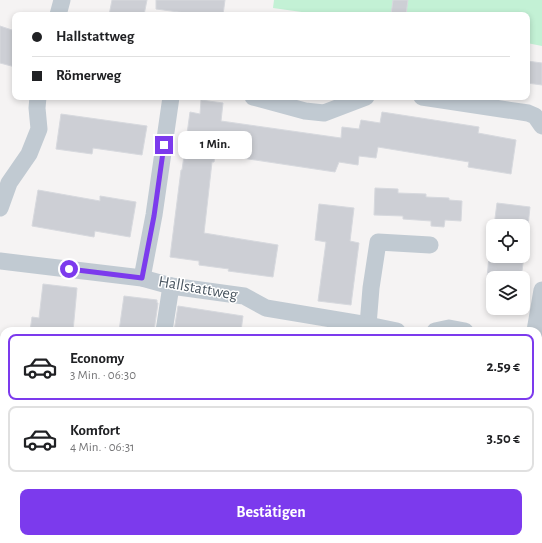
<!DOCTYPE html>
<html lang="de">
<meta charset="utf-8">
<style>
:root{--surface:#fff;--page:#f6f6f6;--text:#202124;--muted:#757577;--line:#e0e0e0;--accent:#7c3aed}
body{margin:0;font-family:"Alegreya Sans",sans-serif;background:var(--page);color:var(--text);height:100vh;display:flex;flex-direction:column;font-size:15px;white-space:nowrap}
*{box-sizing:border-box;margin:0}
p{font-size:13px;color:var(--muted)}
.icon{flex:none;width:22px;height:22px;fill:none;stroke:currentColor;stroke-width:2;stroke-linecap:round;stroke-linejoin:round}
.map{position:relative;flex:1;overflow:hidden}
.panel{position:absolute;left:0px;top:327px;width:542px;height:216px;display:flex;flex-direction:column;background:var(--surface);border-radius:12px 12px 0 0;box-shadow:0 2px 6px #0003}
.panel>*{flex:none}
.guide{position:absolute;left:12px;top:12px;width:518px;height:88px;border-radius:8px;box-shadow:0 2px 6px #0003;display:grid;align-content:center;height:88px;padding:0 20px;background:var(--surface)}
.buttons{position:absolute;left:486px;top:219px;display:grid;gap:8px}
.buttons a{display:grid;place-items:center;width:44px;height:44px;border-radius:8px;background:var(--surface);box-shadow:0 2px 6px #0003;font-size:20px}
.end{position:absolute;width:18px;height:18px;margin:-9px;border:5px solid #7c3aed;background:#fff;box-shadow:0 0 0 2px #fff}
.from{border-radius:50%}
.bubble{position:absolute;height:28px;border-radius:8px;background:var(--surface);box-shadow:0 2px 6px #0003;font-size:13px;font-weight:600;line-height:28px;text-align:center}
.guide b{display:flex;align-items:center;gap:14px;height:38px;font-size:15px}
.guide b+b{border-top:1px solid var(--line)}
.guide i{width:10px;height:10px;background:var(--text)}
ul{padding:7px 0 0;list-style:none}
li{display:flex;align-items:center;gap:12px;height:66px;margin:0 8px 6px;padding:0 12px;border:2px solid var(--line);border-radius:8px}
li div{flex:1}
li b{display:block;font-size:15px}
li em{font-style:normal;font-weight:600}
li.current{border-color:var(--accent)}
li>.icon{width:36px;height:36px;stroke-width:1.5}
.primary-button{display:flex;gap:8px;margin-top:auto;padding:8px 20px}
.primary-button a{flex:1;height:46px;border-radius:8px;background:var(--accent);color:#fff;font-size:16px;font-weight:600;line-height:46px;text-align:center}
.map>svg:first-child{display:block}
</style>
<div class="map">
<svg width="542" height="543" viewBox="0 0 542 543">
<rect width="100%" height="100%" fill="#f5f3f3"/>
<path fill="#c3f1d5" d="M 274,0 L 542,0 L 542,46 L 527,43 L 527,15 L 323,15 L 273,8 Z"/>
<g fill="#cdcfd5" stroke="#d7d9de">
<path d="M 112,0 L 147,0 L 144,15 L 109,15 Z"/>
<path d="M 156,0 L 225,0 L 223,15 L 201,15 L 156,9 Z"/>
<path d="M 393,0 L 408,0 L 406,15 L 391,15 Z"/>
<path d="M 0,26 L 15,31 L 15,67 L 0,63 Z"/>
<path d="M 527,61 L 542,63 L 542,85 L 527,83 Z"/>
<path d="M 201,100 L 223,103 L 221,121 L 341,138 L 342,127 L 359,129 L 361,120 L 380,123 L 382,112 L 479,127 L 478,133 L 516,140 L 511,174 L 468,167 L 469,162 L 378,147 L 376,158 L 359,156 L 358,165 L 339,162 L 335,172 L 215,154 L 214,162 L 212,162 L 204,233 L 278,245 L 273,277 L 228,271 L 229,269 L 199,265 L 199,261 L 170,257 L 181,170 L 182,170 L 190,112 L 200,114 Z"/>
<path d="M 61,114 L 147,126 L 142,155 L 93,148 L 92,154 L 56,149 Z"/>
<path d="M 375,188 L 398,189 L 398,193 L 426,194 L 426,197 L 449,198 L 449,200 L 462,201 L 461,221 L 445,220 L 444,227 L 431,226 L 431,221 L 403,219 L 403,216 L 374,215 Z"/>
<path d="M 38,190 L 100,201 L 100,196 L 136,202 L 130,237 L 95,231 L 94,237 L 32,226 Z"/>
<path d="M 497,203 L 530,207 L 528,226 L 494,226 Z"/>
<path d="M 319,204 L 354,208 L 350,241 L 359,243 L 351,305 L 318,301 L 326,242 L 315,240 Z"/>
<path d="M 489,256 L 524,256 L 521,278 L 487,278 Z"/>
<path d="M 43,284 L 77,288 L 73,331 L 30,331 L 32,317 L 39,318 Z"/>
<path d="M 124,296 L 157,300 L 157,303 L 158,303 L 154,331 L 119,331 Z"/>
<path d="M 178,306 L 243,316 L 241,331 L 174,331 Z"/>
</g>
<g fill="none" stroke-linecap="round" stroke-linejoin="round">
<g stroke="#c1cad2" stroke-width="17">
<path d="M 58,15 L 62,0"/>
<path d="M 253,97 L 305,111 L 324,113 L 366,97"/>
<path d="M 422,97 L 528,113 L 535,116 L 542,126"/>
<path d="M 0,208 L 9,183 L 29,154 L 39,129 L 37,108 L 38,97"/>
<path d="M 0,261 L 142,278 L 171,286 L 244,296 L 266,308 L 368,325 L 371,288 L 378,242 L 430,245"/>
<path d="M 142,278 L 154,215 L 171,97"/>
<path d="M 368,325 L 397,331"/>
<path d="M 164,331 L 171,286"/>
<path d="M 435,331 L 449,328 L 465,331"/>
<path d="M 535,331 L 542,290"/>
<path d="M 538,343 L 542,343"/>
<path d="M 393,543 L 394,539"/>
</g>
</g>
<g fill="none" stroke-linecap="round" stroke-linejoin="round">
<path stroke="#7c3aed" stroke-width="5" d="M 69,269 L 142,278 L 154,216 L 164,145"/>
</g>
<g text-anchor="middle" dominant-baseline="central" stroke-width="3" stroke-linejoin="round" paint-order="stroke">
<g font-size="16" fill="#4a5661" stroke="#fff">
<text transform="translate(198 288) rotate(10)">Hallstattweg</text>
</g>
</g>
</svg>
<div class="buttons">
<a><svg class="icon" aria-label="locate" viewBox="0 0 24 24"><circle cx="12" cy="12" r="6"/><path d="M12 2v4M12 18v4M2 12h4M18 12h4"/></svg></a>
<a><svg class="icon" aria-label="layers" viewBox="0 0 24 24"><path d="M12 4l9 5-9 5-9-5zM3 14l9 5 9-5"/></svg></a>
</div>
<i class="end from" style="left:69px;top:269px"></i>
<i class="end" style="left:164px;top:145px"></i>
<div class="bubble" style="left:178px;top:131px;width:74px">1 Min.</div>
<div class="guide">
<b><i class="from"></i>Hallstattweg</b>
<b><i></i>Römerweg</b>
</div>
<section class="panel">
<ul>
<li class="current"><svg class="icon" aria-label="car" viewBox="0 0 24 24"><path d="M5 17H2v-5l4-1 3-4h7l3 4 3 1v5h-3M9 17h6M6 11h13"/><circle cx="7" cy="17" r="2"/><circle cx="17" cy="17" r="2"/></svg><div><b>Economy</b><p>3 Min. · 06:30</p></div><em>2.59 €</em></li>
<li><svg class="icon" aria-label="car" viewBox="0 0 24 24"><path d="M5 17H2v-5l4-1 3-4h7l3 4 3 1v5h-3M9 17h6M6 11h13"/><circle cx="7" cy="17" r="2"/><circle cx="17" cy="17" r="2"/></svg><div><b>Komfort</b><p>4 Min. · 06:31</p></div><em>3.50 €</em></li>
</ul>
<div class="primary-button"><a>Bestätigen</a></div>
</section>
</div>
